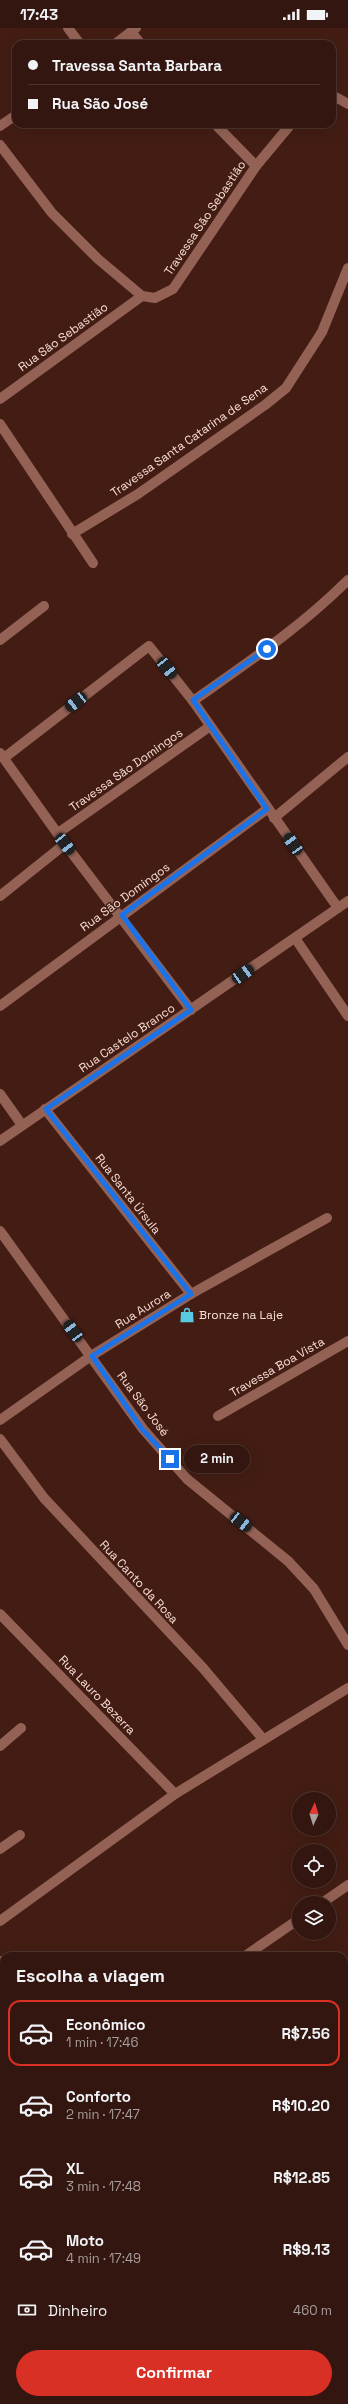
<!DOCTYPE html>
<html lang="pt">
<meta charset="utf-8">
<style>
:root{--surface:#32160f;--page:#3a1f18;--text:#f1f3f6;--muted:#a89f9e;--line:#4d352f;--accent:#d93025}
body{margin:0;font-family:"Space Grotesk",sans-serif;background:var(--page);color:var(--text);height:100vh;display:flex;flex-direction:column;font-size:15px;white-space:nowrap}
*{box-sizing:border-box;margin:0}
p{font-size:13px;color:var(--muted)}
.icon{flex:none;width:22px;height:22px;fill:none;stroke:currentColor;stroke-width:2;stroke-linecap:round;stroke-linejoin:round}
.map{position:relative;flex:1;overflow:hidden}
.side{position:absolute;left:0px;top:1924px;width:348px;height:452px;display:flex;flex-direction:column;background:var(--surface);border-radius:12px 12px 0 0;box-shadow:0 4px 16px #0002,0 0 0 1px var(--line)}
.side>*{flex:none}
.top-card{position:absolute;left:12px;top:12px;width:324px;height:88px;border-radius:12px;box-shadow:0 4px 16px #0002,0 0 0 1px var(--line);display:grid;align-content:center;height:88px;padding:0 16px;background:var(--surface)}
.needle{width:26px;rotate:4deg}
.controls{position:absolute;left:292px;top:1764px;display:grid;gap:8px}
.controls a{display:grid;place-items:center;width:44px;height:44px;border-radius:50%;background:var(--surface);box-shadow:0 4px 16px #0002,0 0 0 1px var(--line);font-size:20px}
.end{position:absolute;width:18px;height:18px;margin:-9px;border:5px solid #1a73e8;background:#fff;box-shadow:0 0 0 2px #fff}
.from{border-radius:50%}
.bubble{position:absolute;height:28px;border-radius:14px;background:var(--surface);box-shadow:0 4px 16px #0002,0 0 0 1px var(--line);font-size:13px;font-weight:700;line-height:28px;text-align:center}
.car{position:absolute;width:12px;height:24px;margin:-12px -6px;border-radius:5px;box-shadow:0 0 3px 1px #0007;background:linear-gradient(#222 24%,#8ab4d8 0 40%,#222 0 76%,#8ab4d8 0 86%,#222 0)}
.top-card b{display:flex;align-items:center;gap:14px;height:38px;font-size:15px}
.top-card b+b{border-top:1px solid var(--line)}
.top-card i{width:10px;height:10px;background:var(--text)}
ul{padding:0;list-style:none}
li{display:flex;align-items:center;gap:12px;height:66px;margin:0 8px 6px;padding:0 8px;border:2px solid transparent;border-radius:12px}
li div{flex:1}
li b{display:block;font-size:15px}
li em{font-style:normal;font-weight:700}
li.selected{border-color:var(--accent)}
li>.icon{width:36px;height:36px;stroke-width:1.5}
h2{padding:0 16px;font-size:18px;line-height:48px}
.pay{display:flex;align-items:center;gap:10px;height:44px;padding:0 16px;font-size:15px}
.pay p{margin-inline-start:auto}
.button{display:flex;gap:8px;margin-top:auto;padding:8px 16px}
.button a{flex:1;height:46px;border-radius:24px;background:var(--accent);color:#fff;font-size:16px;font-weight:700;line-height:46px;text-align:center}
.status{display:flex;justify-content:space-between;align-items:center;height:28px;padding:0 20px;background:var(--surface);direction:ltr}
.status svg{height:11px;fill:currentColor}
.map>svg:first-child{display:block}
</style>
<div class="status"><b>17:43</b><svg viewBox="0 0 49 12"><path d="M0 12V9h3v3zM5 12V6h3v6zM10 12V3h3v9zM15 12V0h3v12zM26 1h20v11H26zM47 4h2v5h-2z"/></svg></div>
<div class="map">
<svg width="348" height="2376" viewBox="0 0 348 2376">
<rect width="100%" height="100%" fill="#431d14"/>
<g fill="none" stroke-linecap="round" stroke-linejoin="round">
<g stroke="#946255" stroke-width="10">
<path d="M 68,0 L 80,16"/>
<path d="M 131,4 L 141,16"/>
<path d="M 115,16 L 136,0"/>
<path d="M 332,67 L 348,76"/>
<path d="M 215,96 L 256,138"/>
<path d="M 0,98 L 16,87"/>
<path d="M 0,117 L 52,185 L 98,231 L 142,268 L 155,270 L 173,261 L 256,138 L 291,96"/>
<path d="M 0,371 L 142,268"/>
<path d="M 0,396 L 93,535"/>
<path d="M 72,506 L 138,466 L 265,377 L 286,360 L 322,304 L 348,240"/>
<path d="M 0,612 L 44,578"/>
<path d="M 193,673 C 247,635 301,599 348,552"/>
<path d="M 0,725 L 65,816 L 191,982"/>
<path d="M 4,730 L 149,618 L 193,673 L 338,880"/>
<path d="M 274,790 L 348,729"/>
<path d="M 58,805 L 209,699"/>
<path d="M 0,868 L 65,816"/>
<path d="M 295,910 L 348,988"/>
<path d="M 0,978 L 267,781"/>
<path d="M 0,1066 L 22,1097"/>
<path d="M 45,1081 L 191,1266"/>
<path d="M 0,1113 L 348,873"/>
<path d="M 0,1203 L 143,1401 L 187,1451 L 288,1533 L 314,1561 L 348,1617"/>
<path d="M 218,1388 L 348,1313"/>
<path d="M 0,1392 L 91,1328 L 191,1266 L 327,1190"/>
<path d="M 0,1411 L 44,1470 L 203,1640 L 263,1711"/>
<path d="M 0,1586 L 175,1766"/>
<path d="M 0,1718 L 21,1700"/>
<path d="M 0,1821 L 20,1807"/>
<path d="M 322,1875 L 348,1857"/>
<path d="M 0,1893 L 175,1766 L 348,1660"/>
<path d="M 245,1928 L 299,1891"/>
<path d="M 0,1933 L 4,1938"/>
<path d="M 344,1980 L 348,1978"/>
<path d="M 0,2101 L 4,2098"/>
<path d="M 344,2153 L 348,2151"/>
<path d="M 344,2290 L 348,2296"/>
<path d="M 0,2358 L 4,2356"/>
<path d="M 324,2372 L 327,2376"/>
<path d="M 288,2376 L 291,2372"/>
</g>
<g stroke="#ff977d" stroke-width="10">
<path d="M 0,2309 L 4,2315"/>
<path d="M 41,2372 L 44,2376"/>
</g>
</g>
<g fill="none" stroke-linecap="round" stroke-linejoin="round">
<path stroke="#1a73e8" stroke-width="5" d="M 170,1431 L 142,1401 L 92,1328 L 191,1266 L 46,1081 L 191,982 L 122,887 L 267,781 L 193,672 L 267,621"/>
</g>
<defs>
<g id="shop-bare" transform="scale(1.2)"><path d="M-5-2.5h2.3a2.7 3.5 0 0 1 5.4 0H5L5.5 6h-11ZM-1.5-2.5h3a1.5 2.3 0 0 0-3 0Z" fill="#57c9e2" stroke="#431d14" stroke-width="2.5" paint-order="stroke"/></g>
</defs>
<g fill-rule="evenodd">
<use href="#shop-bare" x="187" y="1287"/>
</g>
<g text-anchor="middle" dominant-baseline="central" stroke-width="3" stroke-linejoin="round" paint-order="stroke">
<g font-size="12" fill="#f8ddd6" stroke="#431d14">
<text transform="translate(205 190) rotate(-56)">Travessa São Sebastião</text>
<text transform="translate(63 309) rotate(-36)">Rua São Sebastião</text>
<text transform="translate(189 412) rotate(-35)">Travessa Santa Catarina de Sena</text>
<text transform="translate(126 742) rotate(-35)">Travessa São Domingos</text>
<text transform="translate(125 869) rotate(-36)">Rua São Domingos</text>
<text transform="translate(127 1010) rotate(-34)">Rua Castelo Branco</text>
<text transform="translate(128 1166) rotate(52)">Rua Santa Úrsula</text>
<text transform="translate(143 1281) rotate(-32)">Rua Aurora</text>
<text transform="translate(277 1339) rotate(-30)">Travessa Boa Vista</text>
<text transform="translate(143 1376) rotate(53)">Rua São José</text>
<text transform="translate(139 1554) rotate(47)">Rua Canto da Rosa</text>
<text transform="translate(97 1667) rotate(46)">Rua Lauro Bezerra</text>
</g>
<g font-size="12" fill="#f8ddd6" stroke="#431d14" text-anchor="start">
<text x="199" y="1287">Bronze na Laje</text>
</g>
</g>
</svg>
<div class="controls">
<a><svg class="needle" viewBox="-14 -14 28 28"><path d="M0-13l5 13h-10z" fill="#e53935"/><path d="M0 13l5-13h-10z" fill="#a89f9e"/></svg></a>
<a><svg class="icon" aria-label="locate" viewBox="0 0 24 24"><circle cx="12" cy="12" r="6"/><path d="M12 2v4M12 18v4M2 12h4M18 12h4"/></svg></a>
<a><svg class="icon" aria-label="layers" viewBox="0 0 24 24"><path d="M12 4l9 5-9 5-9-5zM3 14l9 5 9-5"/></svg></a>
</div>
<i class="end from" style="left:267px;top:621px"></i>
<i class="end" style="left:170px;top:1431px"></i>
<div class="bubble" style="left:184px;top:1417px;width:66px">2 min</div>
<i class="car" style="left:167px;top:640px;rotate:142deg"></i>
<i class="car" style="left:76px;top:674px;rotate:232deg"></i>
<i class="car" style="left:65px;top:816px;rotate:142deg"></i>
<i class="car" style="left:293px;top:816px;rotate:325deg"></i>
<i class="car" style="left:243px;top:946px;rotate:55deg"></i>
<i class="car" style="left:73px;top:1303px;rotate:324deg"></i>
<i class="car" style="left:241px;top:1494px;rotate:128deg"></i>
<div class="top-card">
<b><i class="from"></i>Travessa Santa Barbara</b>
<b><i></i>Rua São José</b>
</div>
<section class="side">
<h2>Escolha a viagem</h2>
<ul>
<li class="selected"><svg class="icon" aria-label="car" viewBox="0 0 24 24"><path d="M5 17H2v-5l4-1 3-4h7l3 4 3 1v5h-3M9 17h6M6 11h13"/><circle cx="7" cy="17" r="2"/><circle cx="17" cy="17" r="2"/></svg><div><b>Econômico</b><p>1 min · 17:46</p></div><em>R$7.56</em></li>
<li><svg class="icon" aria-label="car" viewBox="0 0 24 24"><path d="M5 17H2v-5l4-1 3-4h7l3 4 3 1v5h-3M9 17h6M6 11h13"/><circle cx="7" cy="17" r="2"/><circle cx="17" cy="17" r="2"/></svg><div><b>Conforto</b><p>2 min · 17:47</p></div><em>R$10.20</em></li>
<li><svg class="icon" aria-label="car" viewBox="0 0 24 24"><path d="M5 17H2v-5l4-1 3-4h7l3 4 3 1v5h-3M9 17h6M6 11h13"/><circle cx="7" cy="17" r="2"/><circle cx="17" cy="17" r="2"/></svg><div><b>XL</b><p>3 min · 17:48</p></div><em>R$12.85</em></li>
<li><svg class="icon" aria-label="car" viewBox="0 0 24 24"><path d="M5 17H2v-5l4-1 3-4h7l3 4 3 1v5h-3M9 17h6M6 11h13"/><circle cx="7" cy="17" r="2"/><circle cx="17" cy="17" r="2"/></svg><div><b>Moto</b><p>4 min · 17:49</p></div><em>R$9.13</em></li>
</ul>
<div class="pay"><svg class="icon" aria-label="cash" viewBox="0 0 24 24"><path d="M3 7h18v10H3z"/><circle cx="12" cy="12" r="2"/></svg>Dinheiro<p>460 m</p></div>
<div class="button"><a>Confirmar</a></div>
</section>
</div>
